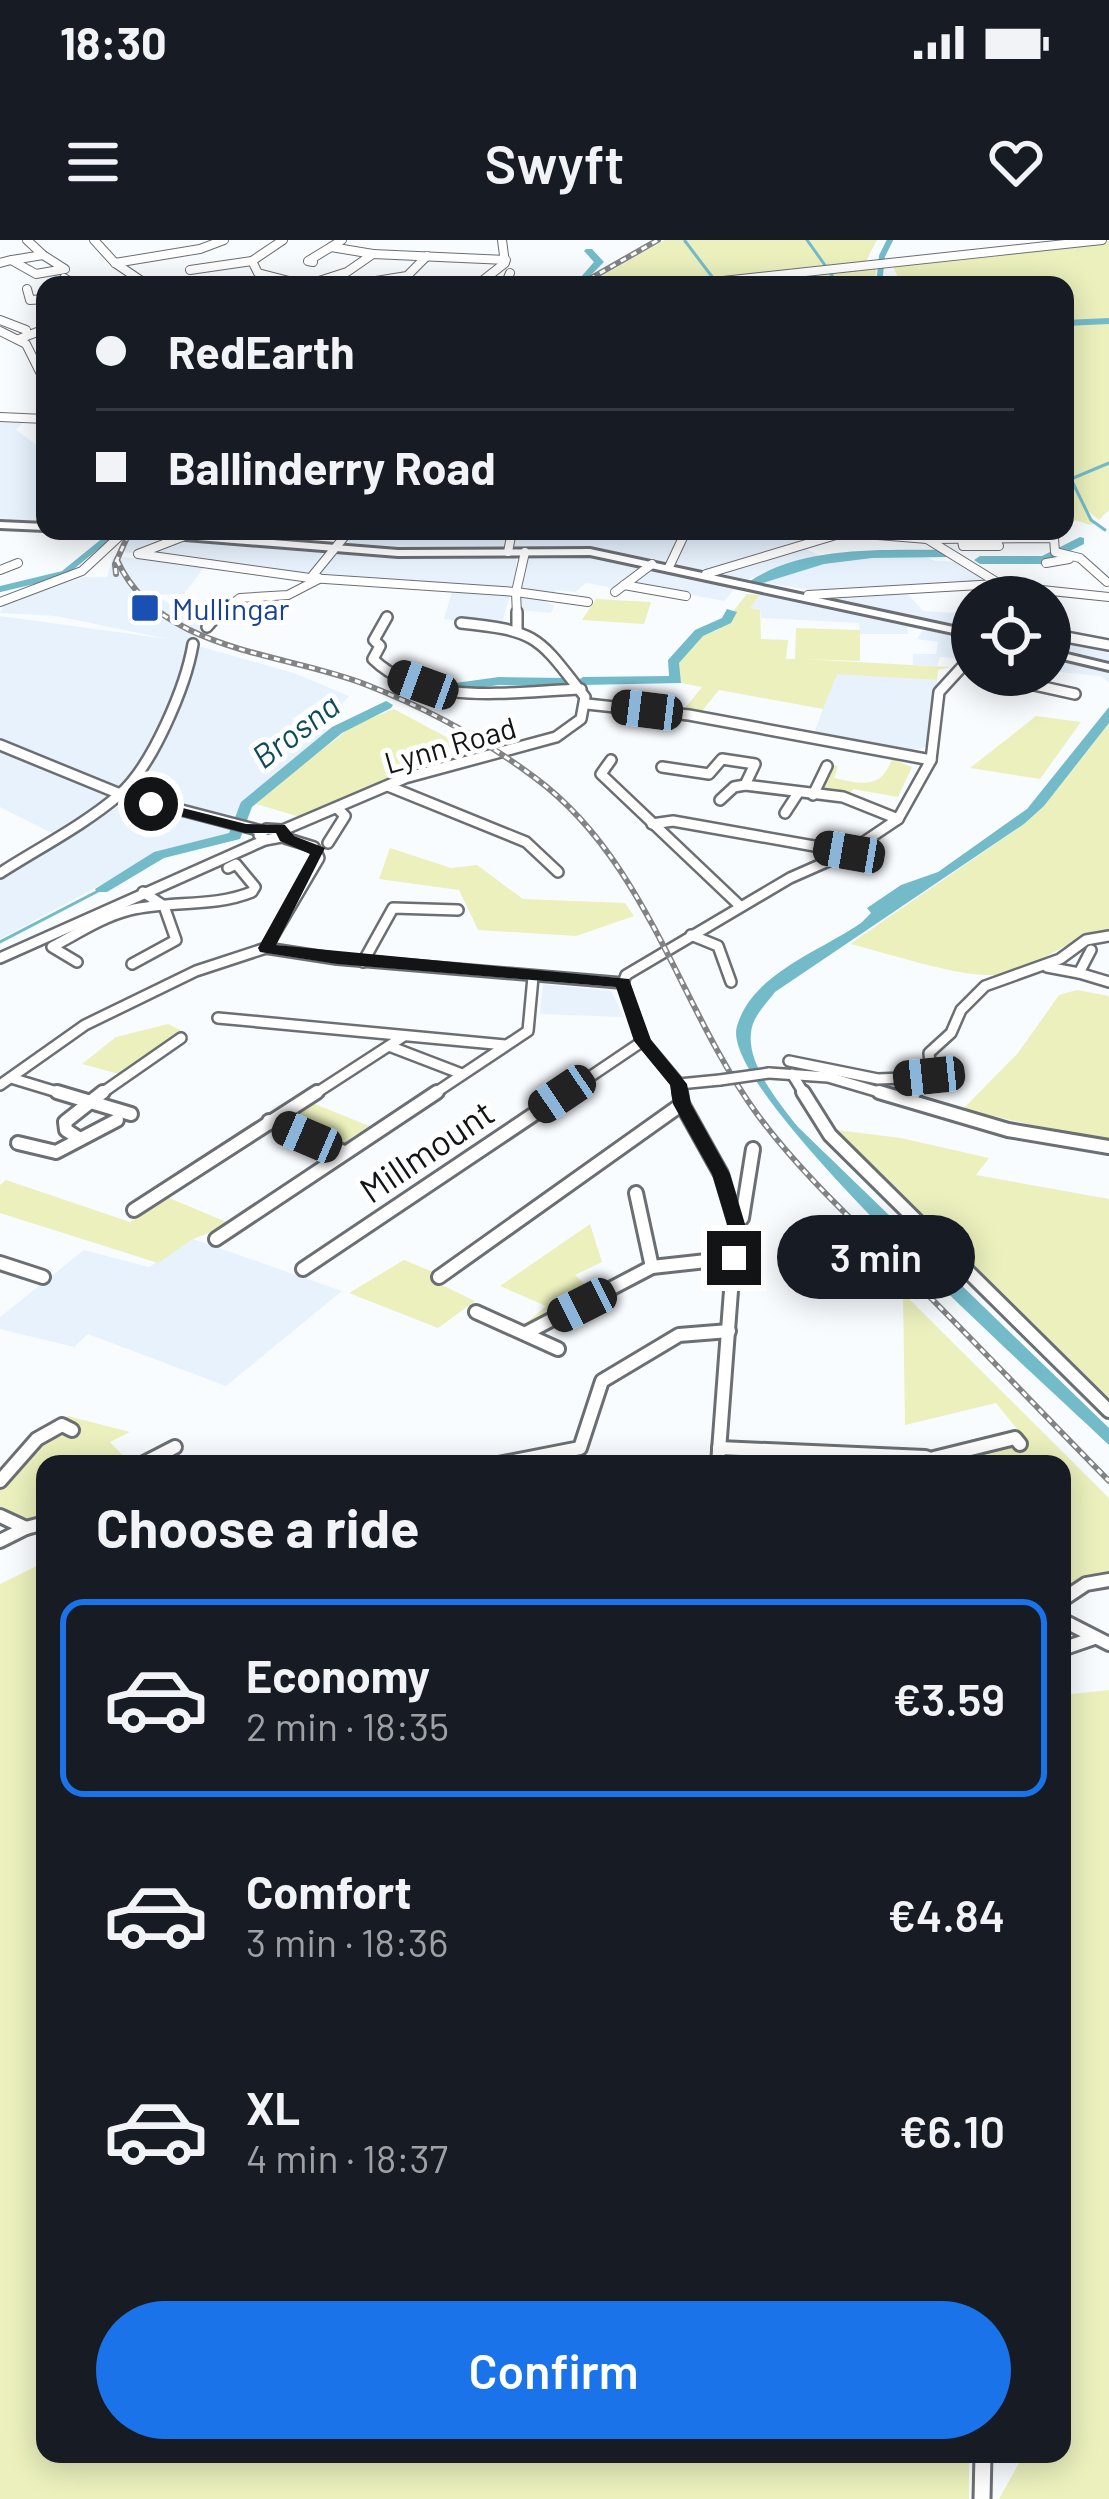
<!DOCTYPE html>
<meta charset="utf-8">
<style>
:root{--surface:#171b24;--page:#20242c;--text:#f1f3f6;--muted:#9ea1a6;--line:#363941;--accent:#1a73e8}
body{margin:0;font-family:Barlow,sans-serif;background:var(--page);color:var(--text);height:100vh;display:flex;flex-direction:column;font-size:45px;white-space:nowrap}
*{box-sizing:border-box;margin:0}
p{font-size:39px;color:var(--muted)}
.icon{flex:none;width:66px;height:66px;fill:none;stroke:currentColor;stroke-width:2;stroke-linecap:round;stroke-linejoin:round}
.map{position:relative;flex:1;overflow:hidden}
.details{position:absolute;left:36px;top:1215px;width:1035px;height:1008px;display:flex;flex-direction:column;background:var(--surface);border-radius:24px;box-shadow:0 6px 30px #0003}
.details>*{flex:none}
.guide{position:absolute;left:36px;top:36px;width:1038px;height:264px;border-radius:24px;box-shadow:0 6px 30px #0003;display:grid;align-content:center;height:264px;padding:0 60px;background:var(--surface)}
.buttons{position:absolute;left:951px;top:336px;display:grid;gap:24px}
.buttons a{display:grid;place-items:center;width:120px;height:120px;border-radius:50%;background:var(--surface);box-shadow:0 6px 30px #0003;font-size:60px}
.end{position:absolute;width:54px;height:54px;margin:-27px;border:15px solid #131416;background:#fff;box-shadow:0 0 0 6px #fff}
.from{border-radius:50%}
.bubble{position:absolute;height:84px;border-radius:42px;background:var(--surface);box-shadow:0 6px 30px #0003;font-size:39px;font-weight:600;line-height:84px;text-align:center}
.car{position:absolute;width:36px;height:72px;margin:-36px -18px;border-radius:15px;box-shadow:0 0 9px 3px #0007;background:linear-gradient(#222 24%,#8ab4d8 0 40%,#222 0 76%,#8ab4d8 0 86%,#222 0)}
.guide b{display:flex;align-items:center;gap:42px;height:114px;font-size:45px}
.guide b+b{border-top:3px solid var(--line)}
.guide i{width:30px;height:30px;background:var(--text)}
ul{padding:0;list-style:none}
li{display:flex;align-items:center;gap:36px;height:198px;margin:0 24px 18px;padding:0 36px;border:6px solid transparent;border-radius:24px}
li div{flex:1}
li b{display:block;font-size:45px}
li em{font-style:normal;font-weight:600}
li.active{border-color:var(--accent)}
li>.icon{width:108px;height:108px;stroke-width:1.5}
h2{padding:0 60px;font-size:54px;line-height:144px}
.button{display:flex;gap:24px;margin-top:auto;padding:24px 60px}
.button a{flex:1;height:138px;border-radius:72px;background:var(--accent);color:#fff;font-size:48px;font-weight:600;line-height:138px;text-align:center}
.status{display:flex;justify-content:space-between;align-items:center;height:84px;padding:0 60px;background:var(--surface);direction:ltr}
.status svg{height:33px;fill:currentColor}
header{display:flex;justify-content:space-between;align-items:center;height:156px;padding:0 60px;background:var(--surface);font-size:54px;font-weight:600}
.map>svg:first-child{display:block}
</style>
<div class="status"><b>18:30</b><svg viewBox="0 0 49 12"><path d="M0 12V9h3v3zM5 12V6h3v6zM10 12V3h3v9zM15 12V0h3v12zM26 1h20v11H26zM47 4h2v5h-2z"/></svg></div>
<header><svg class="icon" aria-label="menu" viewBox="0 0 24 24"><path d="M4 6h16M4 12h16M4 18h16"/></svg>Swyft<svg class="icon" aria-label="heart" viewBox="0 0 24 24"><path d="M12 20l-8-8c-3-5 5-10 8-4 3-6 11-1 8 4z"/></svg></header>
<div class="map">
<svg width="1109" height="2259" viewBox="0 0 1109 2259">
<rect width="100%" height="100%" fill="#f9fcff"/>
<g fill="#e7f2fd">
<path d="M 0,175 L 26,179 L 16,190 L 45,211 L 45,285 L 0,282 Z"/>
<path d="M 351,291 L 601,291 L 635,295 L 637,291 L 810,291 L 832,294 L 800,306 L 824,318 L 767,331 L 739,344 L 724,361 L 622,342 L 614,348 L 586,343 L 575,352 L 557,350 L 544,361 L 554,366 L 551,373 L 518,370 L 528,309 L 372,310 L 346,302 Z"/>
<path d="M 131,294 L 368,314 L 516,313 L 516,332 L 501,388 L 444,379 L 454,345 L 317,333 L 308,336 L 124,312 Z"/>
<path d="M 919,314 L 935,321 L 957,322 L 989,341 L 904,350 L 923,371 L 972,374 L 972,419 L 940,417 L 937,426 L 913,425 L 913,414 L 936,414 L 938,402 L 917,399 L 923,390 L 907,387 L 908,394 L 860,394 L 859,383 L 761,378 L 760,370 L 749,369 L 763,351 L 821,362 L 823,358 L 805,349 L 759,342 L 782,332 L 856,317 Z"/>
<path d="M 113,316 L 205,326 L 184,354 L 156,355 L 203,386 L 191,404 L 294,433 L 349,456 L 342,464 L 322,459 L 292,479 L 330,491 L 227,580 L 116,546 L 0,498 L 0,376 L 168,399 L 56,376 L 0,373 L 5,363 L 83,337 L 107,337 Z"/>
<path d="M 1050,395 L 1109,407 L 1109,442 L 1100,436 L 1050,431 Z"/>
<path d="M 836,433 L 937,440 L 926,507 L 905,512 L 814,494 Z"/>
<path d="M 0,510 L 103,553 L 235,590 L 216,604 L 158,614 L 0,699 L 0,639 L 62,598 L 0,567 Z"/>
<path d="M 543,744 L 611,751 L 624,777 L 540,774 Z"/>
<path d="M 193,999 L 342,1051 L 226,1146 L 88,1094 L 74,1107 L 0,1089 L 0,1077 L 84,1010 L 149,1027 Z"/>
</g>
<g fill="#ebf0bd">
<path d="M 665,0 L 877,0 L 864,25 L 677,45 L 586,45 Z"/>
<path d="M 1109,1 L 1109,270 L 1099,280 L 1087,270 L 1095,283 L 1090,285 L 1065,277 L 1065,45 L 902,45 L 893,27 Z"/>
<path d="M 876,27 L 875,45 L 723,43 Z"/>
<path d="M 747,354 L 760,355 L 750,368 L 760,370 L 761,399 L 788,400 L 786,419 L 795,419 L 796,388 L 860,390 L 860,421 L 801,419 L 950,427 L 938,430 L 937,440 L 837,434 L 823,469 L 719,450 L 702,471 L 685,468 L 702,447 L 676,442 L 677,422 L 701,392 L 717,391 Z"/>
<path d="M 596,359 L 651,362 L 644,384 L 582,380 Z"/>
<path d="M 394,469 L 461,505 L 421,516 L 431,525 L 300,577 L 253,563 L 354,485 Z"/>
<path d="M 1036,476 L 1081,482 L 1040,539 L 970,528 Z"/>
<path d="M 1109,483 L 1109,694 C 1064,694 1034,736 988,735 C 951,735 888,713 850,704 L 1024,584 L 1044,566 Z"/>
<path d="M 892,519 L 912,527 L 898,557 L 853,549 L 849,555 L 819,552 L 833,525 L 838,526 L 834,538 C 861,544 881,550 892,519 Z"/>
<path d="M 390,608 L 451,628 L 477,625 L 523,659 L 625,663 L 634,676 L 576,696 L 478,690 L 459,650 L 379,639 Z"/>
<path d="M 1077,750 L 1109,756 L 1109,903 L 963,869 L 1018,813 L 1059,755 Z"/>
<path d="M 168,784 L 186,793 L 119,834 L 82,824 L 116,797 Z"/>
<path d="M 310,862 L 369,886 L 339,906 L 280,881 Z"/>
<path d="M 837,890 L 901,898 L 989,918 L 976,935 L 1109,959 L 1109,1158 Z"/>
<path d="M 6,940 L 130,982 L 167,957 L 231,984 L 193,999 L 158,1023 L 0,973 L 0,945 Z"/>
<path d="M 590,984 L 602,1022 L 575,1035 L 593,1052 L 529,1087 L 525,1084 L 546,1066 L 500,1046 Z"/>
<path d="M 404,1020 L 438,1034 L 431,1040 L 475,1061 L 438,1088 L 349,1053 Z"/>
<path d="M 903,1053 L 1109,1258 L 1109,1334 L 1091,1337 L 1062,1352 L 1062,1224 L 950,1224 L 955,1216 L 1008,1203 L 1014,1208 L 1030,1205 L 996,1163 L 905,1185 Z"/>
<path d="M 68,1176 L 130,1192 L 110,1202 L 131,1224 L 45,1224 L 45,1280 L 34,1282 L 0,1273 L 0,1246 L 41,1204 L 79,1189 L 63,1180 Z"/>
<path d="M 45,1322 L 45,2214 L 969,2214 L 969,2259 L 0,2259 L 0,1344 Z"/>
<path d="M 1109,1450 L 1109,2259 L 999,2259 L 1024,2214 L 1062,2214 L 1062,1455 Z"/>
</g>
<path fill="#74bbca" d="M 1109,467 L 1109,483 L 1044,566 L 1024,584 L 775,752 C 766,764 752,777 751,793 C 747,825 780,864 798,887 L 1109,1188 L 1109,1205 C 1050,1148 716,852 737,786 C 753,733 819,712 861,683 L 871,673 L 867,668 L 901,645 L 938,632 L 1027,569 Z"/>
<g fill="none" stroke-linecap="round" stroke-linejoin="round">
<g stroke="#74bbca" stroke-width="3">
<path d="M 807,0 L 827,28"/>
<path d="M 685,1 L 713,38"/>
<path d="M 830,33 L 839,45"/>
<path d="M 1105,290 L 1091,280 L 1071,239 L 1109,223"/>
<path d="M 0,702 L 102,649"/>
</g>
<g stroke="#74bbca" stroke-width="6">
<path d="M 879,45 L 882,16 L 890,0"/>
<path d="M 0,349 L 63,334 L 116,291"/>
</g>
<g fill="#74bbca" fill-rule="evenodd">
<path d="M 586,9 L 592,9 L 604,22 L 585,41 L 580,38 L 594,22 L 584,11 Z"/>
<path d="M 1109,78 L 1109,84 L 1065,86 L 1065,80 Z"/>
<path d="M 1080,297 L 1084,298 L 1084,304 L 1044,324 L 980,324 L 974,320 L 980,316 L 1042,316 Z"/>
<path d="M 944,310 L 950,314 L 948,317 L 872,318 L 824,324 L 756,345 L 750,341 C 803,306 883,310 944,310 Z"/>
<path d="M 727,369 L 737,372 L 731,383 L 703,396 L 679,423 L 681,443 L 583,445 L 577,441 L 583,437 L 669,436 L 668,420 L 695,390 L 722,378 Z"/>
<path d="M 499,437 L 567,438 L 573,442 L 567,446 L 499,445 L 419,456 L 412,452 L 419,448 Z"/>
<path d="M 386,461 L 393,465 L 391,468 L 342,493 L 252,567 L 240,599 L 164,618 L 107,652 L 97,652 L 95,649 L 154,612 L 229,593 L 241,562 L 332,487 Z"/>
</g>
<g stroke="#6b6f73" stroke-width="10">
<g id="minor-far3">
<path d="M 94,0 L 115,23 L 143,42 L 132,45"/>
<path d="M 283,0 L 252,21 L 258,33 L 289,41 L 319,41 L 347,32 L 373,14 L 506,20"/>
<path d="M 342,0 L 331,7 L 373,14"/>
<path d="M 12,20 L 43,15 L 27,0"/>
<path d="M 313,22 L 308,21 L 331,7"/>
<path d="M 0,23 L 11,20 L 36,34 L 65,29 L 43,15"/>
<path d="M 115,23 L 200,9 L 224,0"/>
<path d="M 190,30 L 252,21"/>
<path d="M 64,38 L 76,45"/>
<path d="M 376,41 L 407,36 L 427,16"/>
<path d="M 477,45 L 505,23 L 502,0"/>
<path d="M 505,45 L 510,33"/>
<path d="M 686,45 L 1102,0"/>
<path d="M 27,49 L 30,60 L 45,59"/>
<path d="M 0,80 L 26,90"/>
<path d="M 0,91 L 26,104 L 45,142"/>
<path d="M 19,99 L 45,89"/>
<path d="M 0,177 L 45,179"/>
<path d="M 829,291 L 927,299 L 1003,346 L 1009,357"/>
<path d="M 187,295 L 138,314 L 310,338 L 516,352 L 588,362"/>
<path d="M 961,296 L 963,306 L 999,306 L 997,302"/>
<path d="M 927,299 L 1054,298 L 1055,312 L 1080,318 L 1107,342"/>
<path d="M 508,312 L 512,291"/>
<path d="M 1046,323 L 1069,319"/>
<path d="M 669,327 L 686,291"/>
<path d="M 0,330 L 18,323"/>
<path d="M 706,334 L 836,295"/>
<path d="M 319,338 L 313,335 L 349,291"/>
<path d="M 624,345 L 686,356"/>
<path d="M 1003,346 L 1109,357"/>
<path d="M 615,352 L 652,324"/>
<path d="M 808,355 L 997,344"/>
<path d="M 0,362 L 82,331 L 124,292"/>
<path d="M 217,375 L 240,358 L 288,355 L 319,339"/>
<path d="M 517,375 L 516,352 L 525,312"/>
</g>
</g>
<g stroke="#6b6f73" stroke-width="14">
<g id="minor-far2">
<path d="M 517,372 L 517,389"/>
<path d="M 387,377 L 374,400 L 380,406 L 373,419 C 423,468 516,451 581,449"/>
<path d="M 207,387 L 220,372"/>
<path d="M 1050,394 L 1109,405"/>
<path d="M 989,435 L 1075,454"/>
<path d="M 587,464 L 689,475 L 931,520"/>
<path d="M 0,505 L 120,554 L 262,591"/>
<path d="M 611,520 L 601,534 L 740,666"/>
<path d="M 662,527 L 709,534 L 722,519 L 755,524 L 745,545 L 843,557 L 898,579"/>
<path d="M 388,546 L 526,602 L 558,632"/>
<path d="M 813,555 L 827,526"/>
<path d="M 720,560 L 734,547 L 745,545"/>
<path d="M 785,573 L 798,553"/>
<path d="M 652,584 L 673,581 L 848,612"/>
<path d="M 266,589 L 283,590 L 287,596 L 265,600 L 259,595 Z"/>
<path d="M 283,590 L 405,538 L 556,497 L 581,479 L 585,457 C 538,397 539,391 461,383"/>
<path d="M 328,603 L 345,576 L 337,568"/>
<path d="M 0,633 C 39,608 84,585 119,555 C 152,527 186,446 193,404"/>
<path d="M 691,695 L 718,706 L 731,742"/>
<path d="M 266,708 L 337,719 L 623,743"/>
<path d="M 266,708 L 319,618 L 314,607 L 285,598"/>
<path d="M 0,718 L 265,600"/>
<path d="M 77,722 L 52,707 C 77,694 102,677 130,670 C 171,660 212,668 252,652 L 255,647 L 236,624 L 228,628"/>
<path d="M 363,722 L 393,668 L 458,670"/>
<path d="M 132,724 L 176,700 L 164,666 L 143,652"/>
<path d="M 1047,727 L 1079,733 L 1091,710"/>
<path d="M 1079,733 L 1109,742"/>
<path d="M 623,743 L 643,801 L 679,844 L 681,855"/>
<path d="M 623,743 L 626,735 L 790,638 L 849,612 L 898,579 L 931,520 L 939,452 L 972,416"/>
<path d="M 218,778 L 505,805"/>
<path d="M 389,806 L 462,834"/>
<path d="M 789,821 L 878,839 L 928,837"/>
<path d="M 769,833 L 828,837 L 889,855"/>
<path d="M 792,834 L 805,855"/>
<path d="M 11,838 L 67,855"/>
<path d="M 679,844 L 720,840"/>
<path d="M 0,845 L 85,785 L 196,731 L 266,708"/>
<path d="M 99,855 L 181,798"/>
<path d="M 313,855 L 404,796"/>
<path d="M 432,855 L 528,791 L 533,737"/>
<path d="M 563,855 L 643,801"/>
<path d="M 913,855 L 931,834 L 929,813 L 951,793 L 961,770 L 985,746 L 1060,719 L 1086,700 L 1109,696"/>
</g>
</g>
<g stroke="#6b6f73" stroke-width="18">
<g id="minor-far1">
<path d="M 57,852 L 131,874"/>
<path d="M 680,852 L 682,864 L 721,934 L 736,984 L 718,1224"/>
<path d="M 803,852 L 830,895 L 1109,1171"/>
<path d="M 879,852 L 1008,890 L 1109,907"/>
<path d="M 910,858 L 915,852"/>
<path d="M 269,881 L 344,912"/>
<path d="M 80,899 L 66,890 L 65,882 L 103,852"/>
<path d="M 18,903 L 56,912 L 117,880"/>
<path d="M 636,953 L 652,1027"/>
<path d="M 134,970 L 317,852"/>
<path d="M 736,984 L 742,978 L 753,909"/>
<path d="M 216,999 L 437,852"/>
<path d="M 0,1023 L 43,1037"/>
<path d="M 303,1029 L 567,852"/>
<path d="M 439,1037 L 682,864"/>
<path d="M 476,1072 L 558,1109"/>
<path d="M 528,1092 L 652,1027 L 734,1018"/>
<path d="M 719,1208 L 925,1217 L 944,1224"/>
<path d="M 934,1218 L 1015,1198 L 1020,1204"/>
<path d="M 142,1224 L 175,1207"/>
<path d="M 498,1224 L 580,1208 L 602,1141 L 679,1095 L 729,1091"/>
<path d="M 0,1241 L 37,1199 L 62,1185 L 72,1190"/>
<path d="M 0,1276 L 26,1288 L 0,1301"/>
<path d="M 26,1288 L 45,1283"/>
<path d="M 1062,1360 L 1086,1344 L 1109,1340"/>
<path d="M 1062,1380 L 1109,1404"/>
<path d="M 1062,1409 L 1094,1398"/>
</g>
</g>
<g stroke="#6b6f73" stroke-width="21">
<path id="minor" d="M 982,2259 L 983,2214"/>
</g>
<g stroke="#6b6f73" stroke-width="6">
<g id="major">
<path d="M 0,282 L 45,284 L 45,290 L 0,288 Z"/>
<path d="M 131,291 L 160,291 L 398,310 L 590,309 L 972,391 L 972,397 L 590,315 L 398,316 L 135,295 Z"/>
<path d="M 1050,410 L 1109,424 L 1109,430 L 1050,416 Z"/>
</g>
</g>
<use href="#minor-far3" stroke="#fff" stroke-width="8"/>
<use href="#minor-far2" stroke="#fff" stroke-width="9"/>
<use href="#minor-far1" stroke="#fff" stroke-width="12"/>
<use href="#minor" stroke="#fff" stroke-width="15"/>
<use href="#major" fill="#fff" fill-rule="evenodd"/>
<g stroke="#818385" stroke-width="6">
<g id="rail">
<path d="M 579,45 L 658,0"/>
<path d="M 117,320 C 158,412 284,412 367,445 C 426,468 483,499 534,537 C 647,620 678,765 757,874 C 802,935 859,986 913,1040 C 979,1106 1043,1174 1109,1241"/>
<path d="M 116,334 L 115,324 L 130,291"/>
</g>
</g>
<use href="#rail" stroke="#fff" stroke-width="3" stroke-dasharray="6" stroke-linecap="butt"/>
<g stroke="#6b6f73" stroke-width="14" stroke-linecap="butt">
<path id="minor-bridge" d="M 720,840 L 769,833"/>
</g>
<g stroke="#6b6f73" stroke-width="12" stroke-linecap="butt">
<path id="major-bridge" d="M 127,292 L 135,292"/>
</g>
<use href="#minor-bridge" stroke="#fff" stroke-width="9"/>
<use href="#major-bridge" stroke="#fff" stroke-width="9"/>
</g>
<path fill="#131416" d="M 151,560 L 246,584 L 285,585 L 294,596 L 325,608 L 276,705 L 629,739 L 651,800 L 687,844 L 691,864 L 730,934 L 745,984 L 741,1022 L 725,1018 L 727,984 L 712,934 L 673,864 L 670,845 L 634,801 L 616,747 L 337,724 L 260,712 L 258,708 L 310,614 L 280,601 L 276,593 L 245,593 L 146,567 L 144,564 Z"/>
<rect fill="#1a4fb4" stroke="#fff" stroke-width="4.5" x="130" y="353" width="30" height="30" rx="6"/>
<g text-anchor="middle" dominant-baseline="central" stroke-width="10" stroke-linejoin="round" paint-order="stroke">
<g font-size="30" fill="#164399" stroke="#fff" text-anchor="start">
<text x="172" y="368">Mullingar</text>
</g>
<g font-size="30" fill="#131416" stroke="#fff">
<text transform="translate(450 504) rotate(-16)">Lynn Road</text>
</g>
<g font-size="33" font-style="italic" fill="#0c4c57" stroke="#fff">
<text transform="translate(295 490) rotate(-37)">Brosna</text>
</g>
<g font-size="36" fill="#131416" stroke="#fff">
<text transform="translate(426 910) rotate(-34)">Millmount</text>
</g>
</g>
</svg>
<div class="buttons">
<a><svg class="icon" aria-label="locate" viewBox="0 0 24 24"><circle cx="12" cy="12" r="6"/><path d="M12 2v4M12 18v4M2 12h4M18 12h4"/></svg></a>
</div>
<i class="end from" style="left:151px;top:564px"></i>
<i class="end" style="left:734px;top:1018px"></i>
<div class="bubble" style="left:777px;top:975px;width:198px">3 min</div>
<i class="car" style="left:423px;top:445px;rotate:290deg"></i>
<i class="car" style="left:647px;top:470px;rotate:277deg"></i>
<i class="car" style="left:849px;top:612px;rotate:280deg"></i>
<i class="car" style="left:929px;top:836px;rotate:264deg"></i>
<i class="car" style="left:562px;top:854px;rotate:236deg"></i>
<i class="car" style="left:307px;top:897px;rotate:293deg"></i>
<i class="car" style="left:582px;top:1065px;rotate:243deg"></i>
<div class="guide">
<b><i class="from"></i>RedEarth</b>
<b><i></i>Ballinderry Road</b>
</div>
<section class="details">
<h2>Choose a ride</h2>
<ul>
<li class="active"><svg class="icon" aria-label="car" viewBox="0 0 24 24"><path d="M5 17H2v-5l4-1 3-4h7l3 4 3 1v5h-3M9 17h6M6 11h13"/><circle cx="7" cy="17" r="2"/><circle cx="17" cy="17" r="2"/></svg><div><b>Economy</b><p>2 min · 18:35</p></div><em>€3.59</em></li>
<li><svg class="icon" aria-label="car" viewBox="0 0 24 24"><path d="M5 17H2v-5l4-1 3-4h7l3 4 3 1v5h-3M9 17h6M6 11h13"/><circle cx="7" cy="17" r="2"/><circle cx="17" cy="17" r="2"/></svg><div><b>Comfort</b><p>3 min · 18:36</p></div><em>€4.84</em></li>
<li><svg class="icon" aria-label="car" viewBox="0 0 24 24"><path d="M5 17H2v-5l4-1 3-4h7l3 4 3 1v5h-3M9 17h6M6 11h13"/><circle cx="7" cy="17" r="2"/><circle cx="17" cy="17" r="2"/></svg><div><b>XL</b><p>4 min · 18:37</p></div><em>€6.10</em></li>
</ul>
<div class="button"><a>Confirm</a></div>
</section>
</div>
